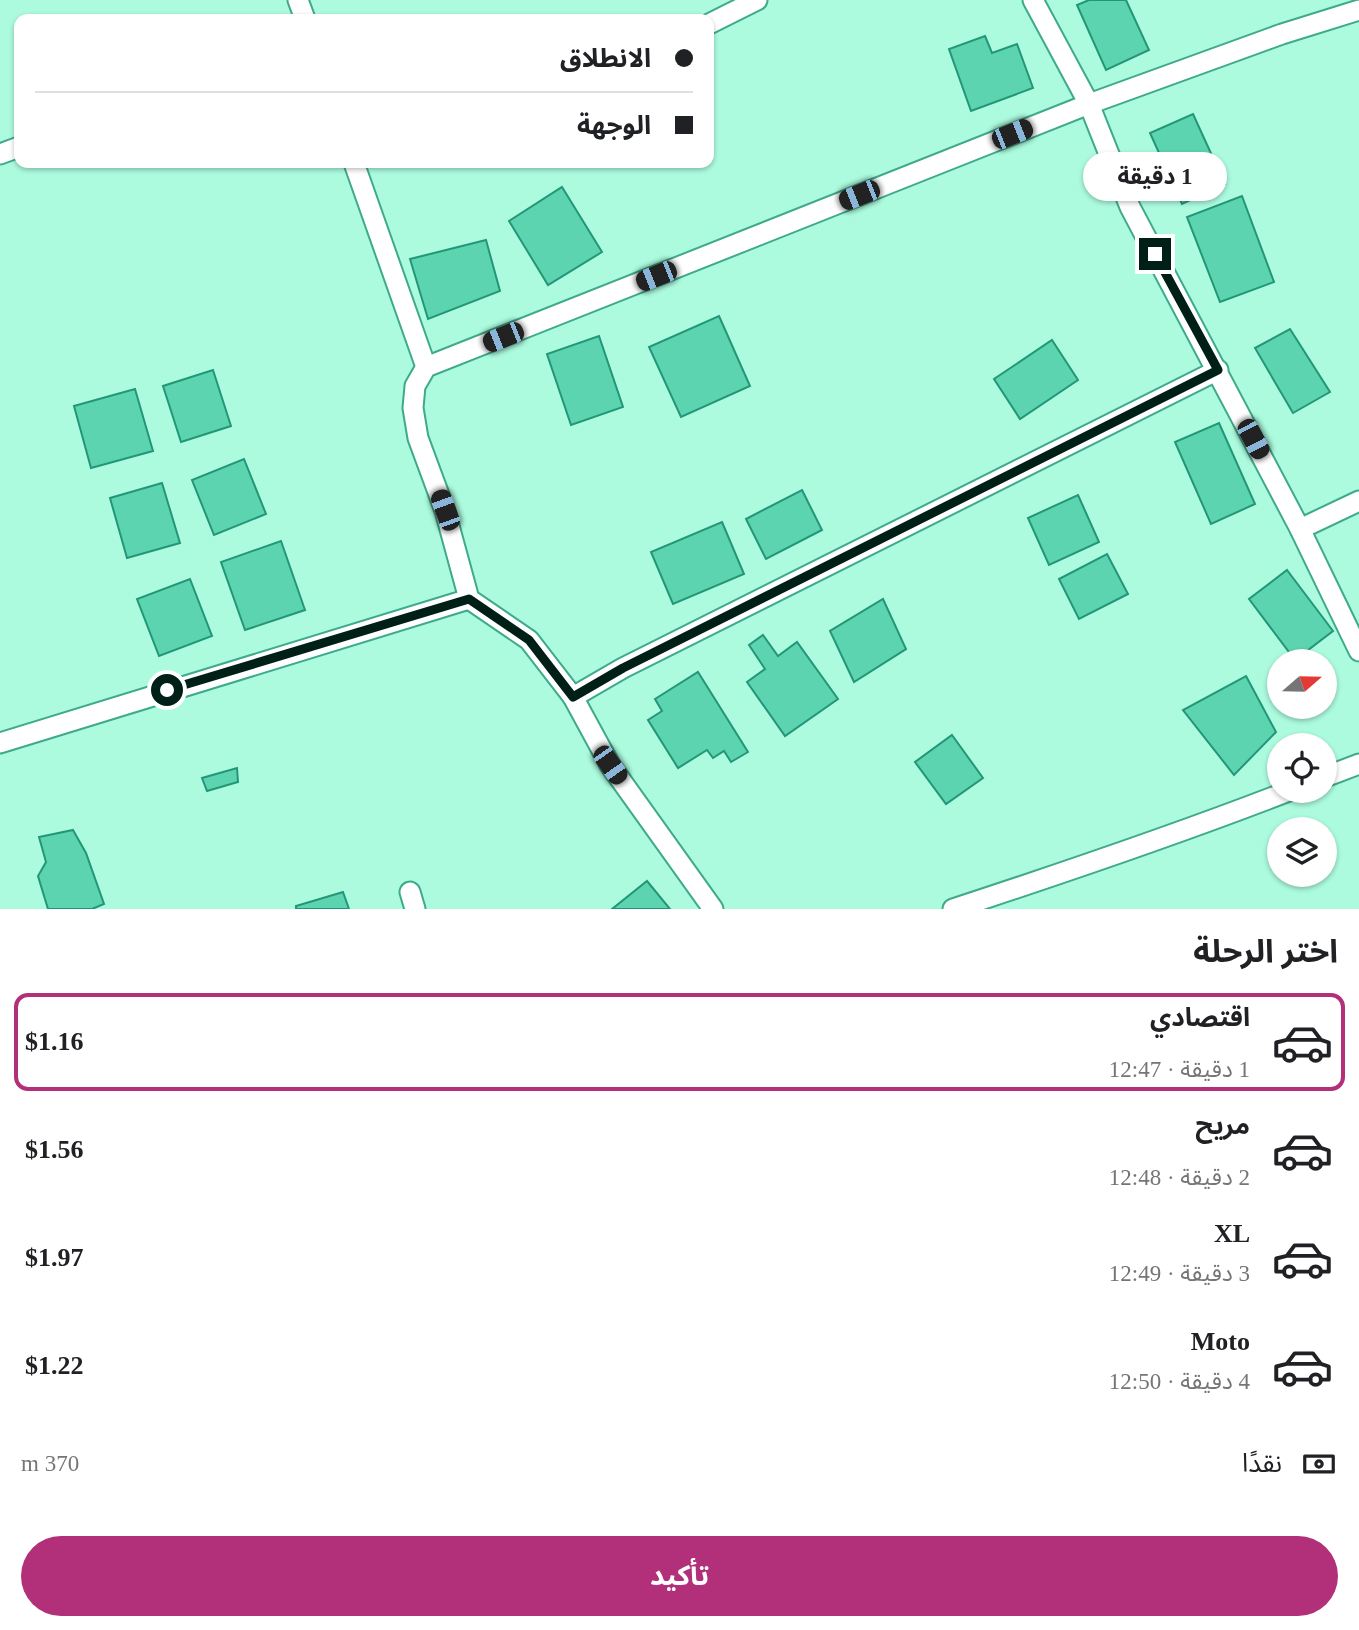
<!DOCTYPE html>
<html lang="ar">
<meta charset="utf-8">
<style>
:root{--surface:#fff;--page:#f2f2f2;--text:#202124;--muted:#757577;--line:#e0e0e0;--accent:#b22f79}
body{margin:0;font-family:"Times New Roman","Noto Sans Arabic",serif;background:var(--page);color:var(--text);direction:rtl;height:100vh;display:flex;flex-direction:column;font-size:26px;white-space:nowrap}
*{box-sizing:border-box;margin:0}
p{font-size:23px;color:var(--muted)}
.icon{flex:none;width:38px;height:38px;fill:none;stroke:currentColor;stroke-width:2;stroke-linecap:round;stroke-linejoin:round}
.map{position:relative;height:909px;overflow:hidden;direction:ltr}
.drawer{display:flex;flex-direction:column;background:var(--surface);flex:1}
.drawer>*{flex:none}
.hud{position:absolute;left:14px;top:14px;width:700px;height:154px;border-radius:14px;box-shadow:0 2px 5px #0004;direction:rtl;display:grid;align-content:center;height:154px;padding:0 21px;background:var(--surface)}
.needle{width:46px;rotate:70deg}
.fabs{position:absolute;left:1267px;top:649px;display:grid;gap:14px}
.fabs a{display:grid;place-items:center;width:70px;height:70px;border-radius:50%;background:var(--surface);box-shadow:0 2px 5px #0004;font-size:35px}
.end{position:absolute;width:32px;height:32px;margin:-16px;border:9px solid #001f16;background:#fff;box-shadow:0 0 0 4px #fff}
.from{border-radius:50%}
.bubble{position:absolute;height:49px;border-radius:24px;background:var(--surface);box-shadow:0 2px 5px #0004;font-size:23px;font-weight:700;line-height:49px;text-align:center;direction:rtl}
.car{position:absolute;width:21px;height:42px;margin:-21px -10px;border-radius:9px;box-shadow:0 0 5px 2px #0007;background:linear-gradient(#222 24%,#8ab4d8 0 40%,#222 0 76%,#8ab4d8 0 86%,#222 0)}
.hud b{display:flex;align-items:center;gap:24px;height:66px;font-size:26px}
.hud b+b{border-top:2px solid var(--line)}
.hud i{width:18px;height:18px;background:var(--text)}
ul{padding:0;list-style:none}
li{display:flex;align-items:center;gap:21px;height:98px;margin:0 14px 10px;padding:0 7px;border:4px solid transparent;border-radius:14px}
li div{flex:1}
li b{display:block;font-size:26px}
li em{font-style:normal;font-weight:700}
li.current{border-color:var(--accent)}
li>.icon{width:63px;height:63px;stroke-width:1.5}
h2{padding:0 21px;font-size:32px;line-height:84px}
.pay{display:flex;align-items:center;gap:18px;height:77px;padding:0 21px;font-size:26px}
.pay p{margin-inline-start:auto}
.cta{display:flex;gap:14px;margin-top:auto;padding:14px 21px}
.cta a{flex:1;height:80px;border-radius:42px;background:var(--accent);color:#fff;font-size:28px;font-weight:700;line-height:80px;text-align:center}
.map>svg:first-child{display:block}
</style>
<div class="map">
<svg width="1359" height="909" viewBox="0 0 1359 909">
<rect width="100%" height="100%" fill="#acfbdf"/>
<g fill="#5cd4b0" stroke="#249678" stroke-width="2">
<path d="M 1089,0 L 1126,0 L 1149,50 L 1106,70 L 1077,5 Z"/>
<path d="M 985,36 L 992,53 L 1017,44 L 1033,88 L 971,111 L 949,49 Z"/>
<path d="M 1193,114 L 1225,184 L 1182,204 L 1150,133 Z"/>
<path d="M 562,187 L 602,252 L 548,285 L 509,221 Z"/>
<path d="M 1242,196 L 1274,282 L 1220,302 L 1187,217 Z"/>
<path d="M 486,240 L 500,291 L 428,319 L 410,259 Z"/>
<path d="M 719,316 L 750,386 L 681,417 L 649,347 Z"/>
<path d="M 1290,329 L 1330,392 L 1293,413 L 1255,348 Z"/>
<path d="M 599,336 L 623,407 L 571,425 L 547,354 Z"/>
<path d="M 1052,340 L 1078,380 L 1020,419 L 994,379 Z"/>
<path d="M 213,370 L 231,426 L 181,442 L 163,386 Z"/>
<path d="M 135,389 L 153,451 L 91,468 L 74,406 Z"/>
<path d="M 1219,423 L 1255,504 L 1211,524 L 1175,442 Z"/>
<path d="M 244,459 L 266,514 L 214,535 L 192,480 Z"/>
<path d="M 162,483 L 180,543 L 127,558 L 110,498 Z"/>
<path d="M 802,490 L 822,530 L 766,559 L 746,519 Z"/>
<path d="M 1078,495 L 1099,542 L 1049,565 L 1028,518 Z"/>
<path d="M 722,522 L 744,574 L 673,604 L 651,552 Z"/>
<path d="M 281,541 L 305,610 L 245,630 L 221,562 Z"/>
<path d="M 1107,554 L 1128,594 L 1079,619 L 1059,579 Z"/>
<path d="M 1287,570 L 1333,631 L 1295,660 L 1249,599 Z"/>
<path d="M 190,579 L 212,636 L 159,656 L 137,599 Z"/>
<path d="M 883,599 L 906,649 L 854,682 L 830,631 Z"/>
<path d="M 763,635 L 778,656 L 797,642 L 838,699 L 785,736 L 747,682 L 765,669 L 749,645 Z"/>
<path d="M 698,672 L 748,752 L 731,762 L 724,751 L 713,758 L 707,750 L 678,768 L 648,720 L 662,711 L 655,699 Z"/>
<path d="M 1246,676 L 1276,732 L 1234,775 L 1183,710 Z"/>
<path d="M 952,735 L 983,778 L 946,804 L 915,762 Z"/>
<path d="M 237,768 L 238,782 L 207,791 L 202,778 Z"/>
<path d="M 73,830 L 86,853 L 104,904 L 92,909 L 48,909 L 38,876 L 46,862 L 39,837 Z"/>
<path d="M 647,881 L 670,909 L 612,909 Z"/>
<path d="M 343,892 L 349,909 L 296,909 L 296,906 Z"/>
</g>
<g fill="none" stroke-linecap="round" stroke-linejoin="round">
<g stroke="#3faa8b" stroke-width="23">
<g id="street">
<path d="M 298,0 L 305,19"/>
<path d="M 1033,0 L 1089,104 L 1130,207 L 1300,529 L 1359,651"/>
<path d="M 709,24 L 757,0"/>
<path d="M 0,154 L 19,147"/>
<path d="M 354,163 L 426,367"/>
<path d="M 1300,529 L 1359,501"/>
<path d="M 573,697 L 623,668 L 1218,370"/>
<path d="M 0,743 L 469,599"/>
<path d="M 1325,777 L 1359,764"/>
<path d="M 410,892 L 415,909"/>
<path d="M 713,909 L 610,765 L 573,697 L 529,640 L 469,599 L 445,511 L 418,438 L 413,408 L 415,386 L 426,367 L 1089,104 L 1282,34 L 1359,10"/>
<path d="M 953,909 C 1066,872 1178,834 1289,791"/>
</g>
</g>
<use href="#street" stroke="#fff" stroke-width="19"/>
</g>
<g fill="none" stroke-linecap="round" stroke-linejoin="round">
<path stroke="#001f16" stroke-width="9" d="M 167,690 L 469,599 L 529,640 L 573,697 L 623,668 L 1218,370 L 1155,254"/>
</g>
</svg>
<div class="fabs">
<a><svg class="needle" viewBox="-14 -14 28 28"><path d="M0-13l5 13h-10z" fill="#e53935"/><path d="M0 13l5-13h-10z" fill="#757577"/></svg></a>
<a><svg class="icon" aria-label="locate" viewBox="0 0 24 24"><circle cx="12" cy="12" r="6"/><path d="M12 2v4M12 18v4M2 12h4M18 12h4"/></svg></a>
<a><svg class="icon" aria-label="layers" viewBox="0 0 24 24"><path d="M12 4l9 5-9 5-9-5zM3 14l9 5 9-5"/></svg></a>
</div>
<i class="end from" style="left:167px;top:690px"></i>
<i class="end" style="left:1155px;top:254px"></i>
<div class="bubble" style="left:1083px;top:152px;width:144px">1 دقيقة</div>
<i class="car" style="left:1012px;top:134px;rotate:68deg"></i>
<i class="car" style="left:859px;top:195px;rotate:248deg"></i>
<i class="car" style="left:656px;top:276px;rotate:248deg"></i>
<i class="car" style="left:503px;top:337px;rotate:248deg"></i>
<i class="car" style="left:1253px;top:439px;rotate:152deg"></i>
<i class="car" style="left:445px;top:510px;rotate:340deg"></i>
<i class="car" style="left:610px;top:765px;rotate:145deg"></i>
<div class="hud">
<b><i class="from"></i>الانطلاق</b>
<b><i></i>الوجهة</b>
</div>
</div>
<section class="drawer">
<h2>اختر الرحلة</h2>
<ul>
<li class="current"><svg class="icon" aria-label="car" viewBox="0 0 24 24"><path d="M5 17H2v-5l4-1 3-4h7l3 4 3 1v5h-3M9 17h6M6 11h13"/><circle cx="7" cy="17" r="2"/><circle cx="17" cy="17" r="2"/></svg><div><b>اقتصادي</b><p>1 دقيقة · 12:47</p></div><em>$1.16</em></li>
<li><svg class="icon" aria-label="car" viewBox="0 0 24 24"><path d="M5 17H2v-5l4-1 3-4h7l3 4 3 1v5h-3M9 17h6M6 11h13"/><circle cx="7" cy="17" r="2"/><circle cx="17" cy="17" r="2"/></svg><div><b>مريح</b><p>2 دقيقة · 12:48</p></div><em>$1.56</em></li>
<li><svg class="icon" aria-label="car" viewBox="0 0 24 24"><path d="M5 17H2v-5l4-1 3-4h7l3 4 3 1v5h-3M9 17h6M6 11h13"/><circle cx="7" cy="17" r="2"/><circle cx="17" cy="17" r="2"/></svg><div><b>XL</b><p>3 دقيقة · 12:49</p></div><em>$1.97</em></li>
<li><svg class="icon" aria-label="car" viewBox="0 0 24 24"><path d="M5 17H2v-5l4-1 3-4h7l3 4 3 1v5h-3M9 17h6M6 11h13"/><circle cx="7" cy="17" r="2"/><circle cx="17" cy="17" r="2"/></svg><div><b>Moto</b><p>4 دقيقة · 12:50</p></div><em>$1.22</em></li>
</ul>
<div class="pay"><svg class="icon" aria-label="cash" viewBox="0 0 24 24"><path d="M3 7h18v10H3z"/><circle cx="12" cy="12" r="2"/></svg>نقدًا<p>370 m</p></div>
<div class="cta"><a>تأكيد</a></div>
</section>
